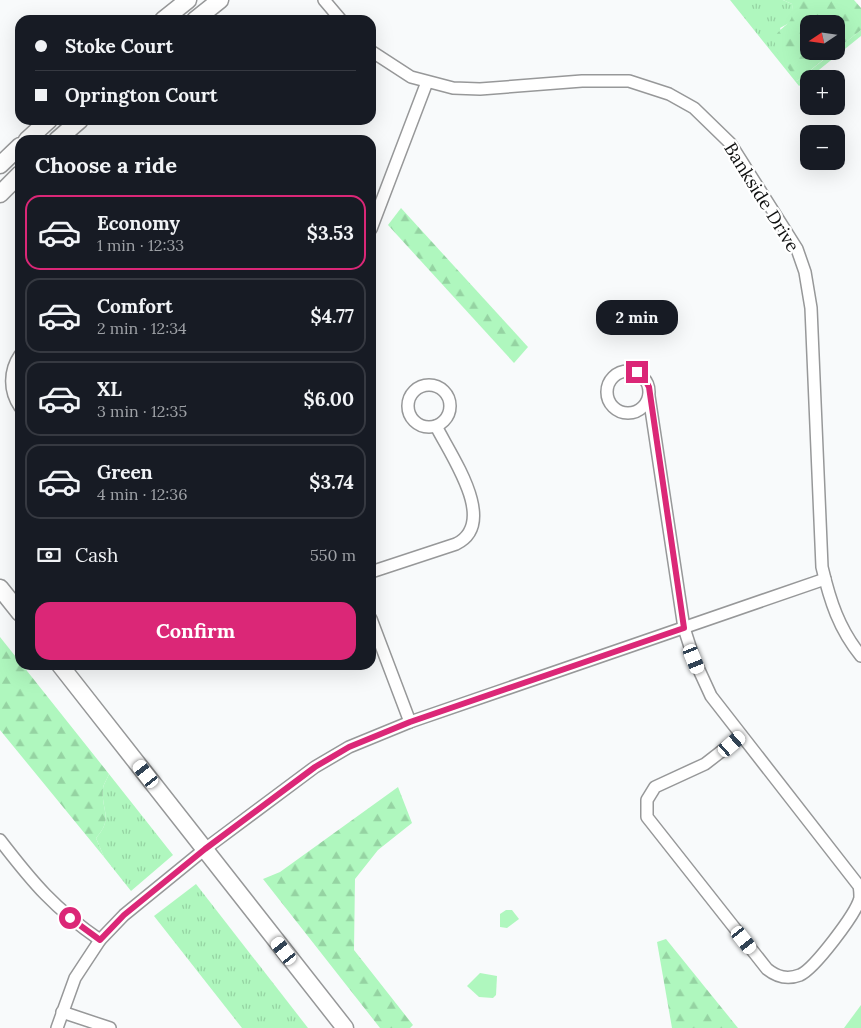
<!DOCTYPE html>
<meta charset="utf-8">
<style>
:root{--surface:#171b24;--page:#242831;--text:#f1f3f6;--muted:#9ea1a6;--line:#363941;--accent:#db2777}
body{margin:0;font-family:Lora,serif;background:var(--page);color:var(--text);height:100vh;display:flex;flex-direction:column;font-size:19px;white-space:nowrap}
*{box-sizing:border-box;margin:0}
p{font-size:16px;color:var(--muted)}
.icon{flex:none;width:28px;height:28px;fill:none;stroke:currentColor;stroke-width:2;stroke-linecap:round;stroke-linejoin:round}
.map{position:relative;flex:1;overflow:hidden}
.sheet{position:absolute;left:15px;top:135px;width:361px;height:535px;display:flex;flex-direction:column;background:var(--surface);border-radius:15px;box-shadow:0 5px 20px #0002}
.sheet>*{flex:none}
.top-card{position:absolute;left:15px;top:15px;width:361px;height:110px;border-radius:15px;box-shadow:0 5px 20px #0002;display:grid;align-content:center;height:110px;padding:0 20px;background:var(--surface)}
.needle{width:32px;rotate:257deg}
.controls{position:absolute;left:800px;top:15px;display:grid;gap:10px}
.controls a{display:grid;place-items:center;width:45px;height:45px;border-radius:10px;background:var(--surface);box-shadow:0 5px 20px #0002;font-size:25px}
.end{position:absolute;width:22px;height:22px;margin:-11px;border:6px solid #db2777;background:#fff;box-shadow:0 0 0 2px #fff}
.from{border-radius:50%}
.bubble{position:absolute;height:35px;border-radius:15px;background:var(--surface);box-shadow:0 5px 20px #0002;font-size:16px;font-weight:700;line-height:35px;text-align:center}
.car{position:absolute;width:15px;height:30px;margin:-15px -8px;border-radius:6px;box-shadow:0 0 4px 1px #0007;background:linear-gradient(#fff 24%,#345 0 40%,#fff 0 76%,#345 0 86%,#fff 0)}
.top-card b{display:flex;align-items:center;gap:18px;height:48px;font-size:19px}
.top-card b+b{border-top:1px solid var(--line)}
.top-card i{width:12px;height:12px;background:var(--text)}
ul{padding:0;list-style:none}
li{display:flex;align-items:center;gap:15px;height:75px;margin:0 10px 8px;padding:0 10px;border:2px solid var(--line);border-radius:15px}
li div{flex:1}
li b{display:block;font-size:19px}
li em{font-style:normal;font-weight:700}
li.selected{border-color:var(--accent)}
li>.icon{width:45px;height:45px;stroke-width:1.5}
h2{padding:0 20px;font-size:22px;line-height:60px}
.pay{display:flex;align-items:center;gap:12px;height:55px;padding:0 20px;font-size:19px}
.pay p{margin-inline-start:auto}
.cta{display:flex;gap:10px;margin-top:auto;padding:10px 20px}
.cta a{flex:1;height:58px;border-radius:15px;background:var(--accent);color:#fff;font-size:20px;font-weight:700;line-height:58px;text-align:center}
.map>svg:first-child{display:block}
</style>
<div class="map">
<svg width="861" height="1028" viewBox="0 0 861 1028">
<defs>
<pattern id="grass-tufts" width="24" height="20" patternUnits="userSpaceOnUse" patternTransform="scale(1.25)"><rect width="24" height="20" fill="#aff7be"/><path d="M3 7l-1-3M5 7V3M7 7l1-3M15 17l-1-3M17 17v-4M19 17l1-3" fill="none" stroke="#95d3a2"/></pattern>
<pattern id="forest-firs" width="22" height="20" patternUnits="userSpaceOnUse" patternTransform="scale(1.25)"><rect width="22" height="20" fill="#aff7be"/><path d="M5 1l3.5 6h-7zM16 11l3.5 6h-7z" fill="#95d3a2"/></pattern>
</defs>
<rect width="100%" height="100%" fill="#f8fafb"/>
<g fill="url(#grass-tufts)">
<path d="M 730,0 L 783,0 L 792,4 L 794,16 L 791,22 L 780,28 L 797,81 L 861,30 L 861,36 L 799,86 Z"/>
<path d="M 109,774 L 173,855 L 131,891 L 104,857 L 96,838 C 114,818 101,811 103,789 C 103,785 107,779 109,774 Z"/>
<path d="M 196,884 L 308,1028 L 242,1028 L 154,916 Z"/>
</g>
<g fill="url(#forest-firs)">
<path d="M 783,0 L 854,0 L 861,8 L 861,30 L 836,50 L 836,24 L 809,24 L 809,51 L 834,51 L 797,81 L 777,52 L 774,38 C 784,22 795,26 792,4 Z"/>
<path d="M 401,208 L 528,347 L 514,363 L 388,225 Z"/>
<path d="M 0,637 L 109,774 C 107,779 103,785 103,789 C 101,811 114,818 96,838 L 104,857 L 0,730 Z"/>
<path d="M 398,787 L 412,823 L 378,850 L 355,879 L 354,950 L 413,1025 L 410,1028 L 380,1028 L 263,879 L 280,872 Z"/>
<path d="M 666,939 L 738,1028 L 672,1028 L 657,942 Z"/>
</g>
<g fill="#aff7be">
<path d="M 506,910 L 512,910 L 519,919 L 507,928 L 500,927 L 500,914 Z"/>
<path d="M 480,973 L 497,976 L 496,995 L 493,998 L 479,997 L 467,986 Z"/>
<path d="M 861,1005 L 861,1028 L 844,1028 Z"/>
</g>
<g fill="none" stroke-linecap="round" stroke-linejoin="round">
<g stroke="#979899" stroke-width="14">
<g id="minor">
<path d="M 324,0 L 341,20"/>
<path d="M 371,51 L 411,77 L 453,88 L 480,89 L 582,81 L 629,81 L 669,94 L 694,108 L 730,143 L 797,249 L 805,272 L 811,308 L 822,567 C 830,601 839,629 861,656"/>
<path d="M 371,229 L 427,82"/>
<path d="M 20,355 C 9,371 9,391 20,407"/>
<circle cx="628" cy="392" r="21"/>
<circle cx="429" cy="406" r="21"/>
<path d="M 649,396 L 684,628 L 694,659 L 711,696 L 859,886 C 860,890 860,895 860,898 C 856,914 814,969 800,975 C 787,980 777,977 767,969 L 647,817 L 647,800 L 655,787 L 705,764 L 741,736"/>
<path d="M 371,572 L 456,544 C 499,523 451,456 436,426"/>
<path d="M 371,619 L 410,722"/>
<path d="M 0,840 C 33,883 55,909 100,940"/>
<path d="M 62,1012 L 110,1028"/>
<path d="M 57,1028 L 75,978 L 100,940 L 124,915 L 205,849 L 315,767 L 349,747 L 410,722 L 825,579"/>
</g>
</g>
<g stroke="#979899" stroke-width="19">
<g id="secondary">
<path d="M 163,20 L 188,0"/>
<path d="M 195,20 L 220,0"/>
<path d="M 27,140 L 49,120"/>
<path d="M 57,140 L 80,120"/>
<path d="M 0,165 L 20,146"/>
<path d="M 0,194 L 20,174"/>
<path d="M 0,588 L 20,613"/>
<path d="M 60,665 L 345,1028"/>
</g>
</g>
<use href="#minor" stroke="#fff" stroke-width="11"/>
<use href="#secondary" stroke="#fff" stroke-width="16"/>
</g>
<g fill="none" stroke-linecap="round" stroke-linejoin="round">
<path stroke="#db2777" stroke-width="6" d="M 70,918 L 100,940 L 124,915 L 205,849 L 315,767 L 349,747 L 410,722 L 684,628 L 649,387 L 644,378 L 637,372"/>
</g>
<g text-anchor="middle" dominant-baseline="central" stroke-width="4.5" stroke-linejoin="round" paint-order="stroke">
<g font-size="18" fill="#0f1010" stroke="#fff">
<text transform="translate(762 197) rotate(58)">Bankside Drive</text>
</g>
</g>
</svg>
<div class="controls">
<a><svg class="needle" viewBox="-14 -14 28 28"><path d="M0-13l5 13h-10z" fill="#e53935"/><path d="M0 13l5-13h-10z" fill="#9ea1a6"/></svg></a>
<a>+</a>
<a>−</a>
</div>
<i class="end from" style="left:70px;top:918px"></i>
<i class="end" style="left:637px;top:372px"></i>
<div class="bubble" style="left:596px;top:300px;width:82px">2 min</div>
<i class="car" style="left:694px;top:659px;rotate:158deg"></i>
<i class="car" style="left:732px;top:744px;rotate:49deg"></i>
<i class="car" style="left:146px;top:774px;rotate:322deg"></i>
<i class="car" style="left:744px;top:940px;rotate:142deg"></i>
<i class="car" style="left:284px;top:951px;rotate:322deg"></i>
<div class="top-card">
<b><i class="from"></i>Stoke Court</b>
<b><i></i>Oprington Court</b>
</div>
<section class="sheet">
<h2>Choose a ride</h2>
<ul>
<li class="selected"><svg class="icon" aria-label="car" viewBox="0 0 24 24"><path d="M5 17H2v-5l4-1 3-4h7l3 4 3 1v5h-3M9 17h6M6 11h13"/><circle cx="7" cy="17" r="2"/><circle cx="17" cy="17" r="2"/></svg><div><b>Economy</b><p>1 min · 12:33</p></div><em>$3.53</em></li>
<li><svg class="icon" aria-label="car" viewBox="0 0 24 24"><path d="M5 17H2v-5l4-1 3-4h7l3 4 3 1v5h-3M9 17h6M6 11h13"/><circle cx="7" cy="17" r="2"/><circle cx="17" cy="17" r="2"/></svg><div><b>Comfort</b><p>2 min · 12:34</p></div><em>$4.77</em></li>
<li><svg class="icon" aria-label="car" viewBox="0 0 24 24"><path d="M5 17H2v-5l4-1 3-4h7l3 4 3 1v5h-3M9 17h6M6 11h13"/><circle cx="7" cy="17" r="2"/><circle cx="17" cy="17" r="2"/></svg><div><b>XL</b><p>3 min · 12:35</p></div><em>$6.00</em></li>
<li><svg class="icon" aria-label="car" viewBox="0 0 24 24"><path d="M5 17H2v-5l4-1 3-4h7l3 4 3 1v5h-3M9 17h6M6 11h13"/><circle cx="7" cy="17" r="2"/><circle cx="17" cy="17" r="2"/></svg><div><b>Green</b><p>4 min · 12:36</p></div><em>$3.74</em></li>
</ul>
<div class="pay"><svg class="icon" aria-label="cash" viewBox="0 0 24 24"><path d="M3 7h18v10H3z"/><circle cx="12" cy="12" r="2"/></svg>Cash<p>550 m</p></div>
<div class="cta"><a>Confirm</a></div>
</section>
</div>
